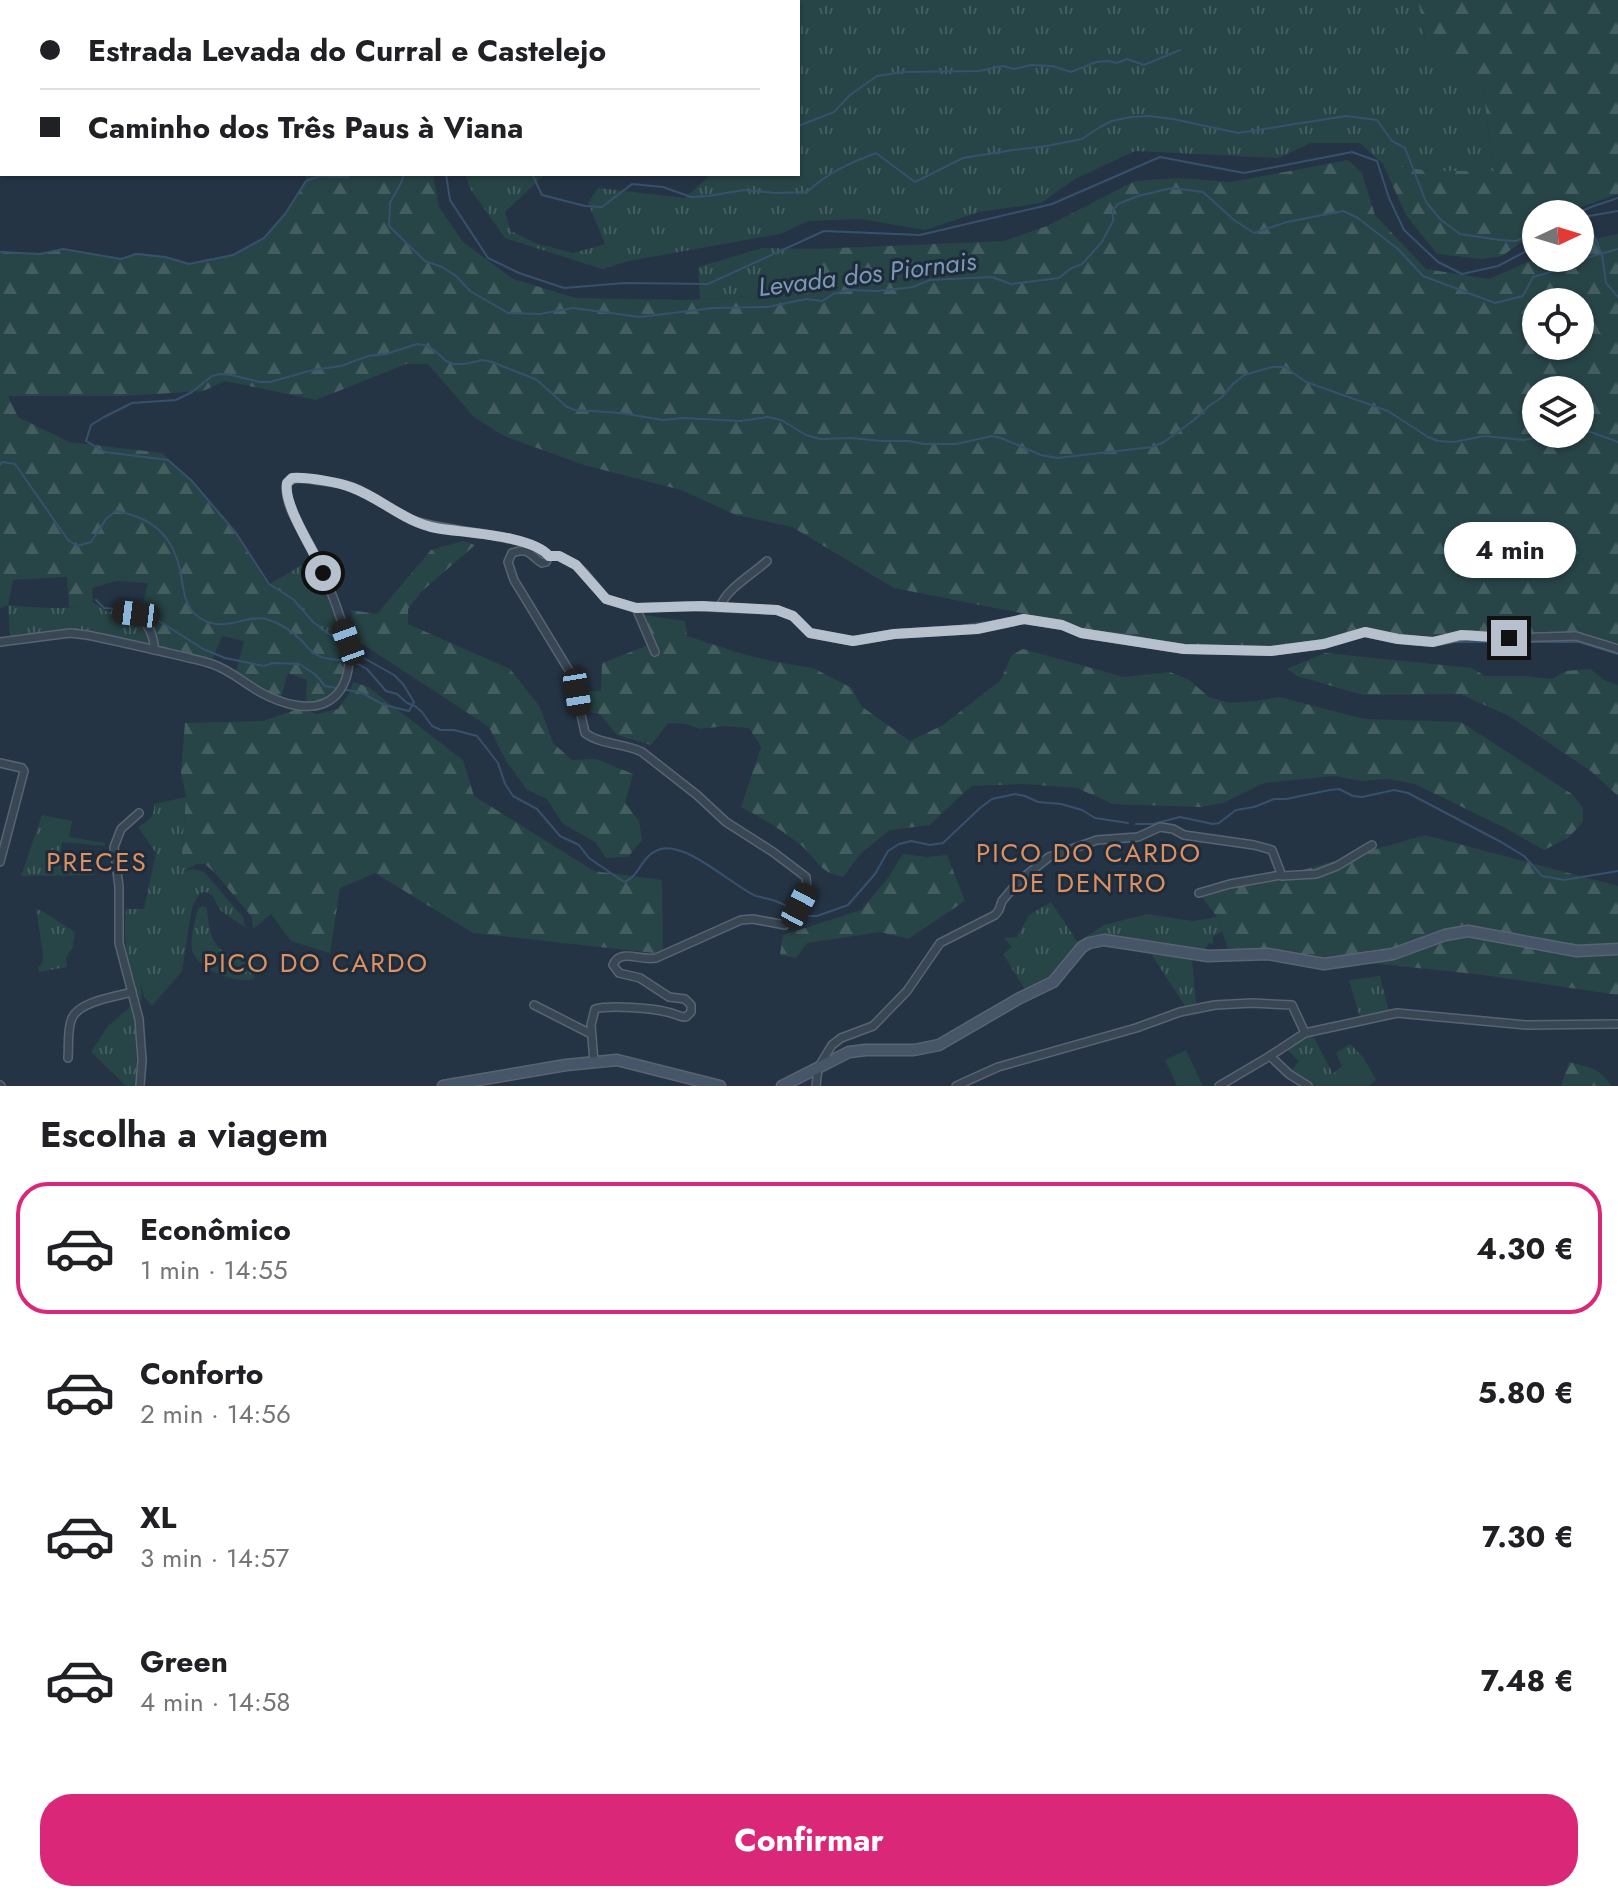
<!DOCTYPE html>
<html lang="pt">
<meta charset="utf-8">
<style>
:root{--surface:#fff;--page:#f2f2f2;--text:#202124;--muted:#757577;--line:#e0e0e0;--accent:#db2777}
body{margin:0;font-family:Jost,sans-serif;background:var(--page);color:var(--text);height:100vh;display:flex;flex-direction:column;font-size:30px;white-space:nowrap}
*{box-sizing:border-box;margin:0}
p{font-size:26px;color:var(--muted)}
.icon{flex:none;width:44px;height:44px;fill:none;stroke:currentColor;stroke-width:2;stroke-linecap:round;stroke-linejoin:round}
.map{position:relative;height:1086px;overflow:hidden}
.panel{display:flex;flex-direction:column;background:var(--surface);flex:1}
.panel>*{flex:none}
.banner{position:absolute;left:0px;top:0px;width:800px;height:176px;box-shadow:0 2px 6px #0004;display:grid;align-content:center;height:176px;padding:0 40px;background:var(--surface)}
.needle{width:52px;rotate:86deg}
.controls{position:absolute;left:1522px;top:200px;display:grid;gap:16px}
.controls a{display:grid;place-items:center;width:72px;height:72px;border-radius:50%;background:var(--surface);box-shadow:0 2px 6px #0004;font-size:40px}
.end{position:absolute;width:36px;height:36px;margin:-18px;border:10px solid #b7c1ce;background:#111;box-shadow:0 0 0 4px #111}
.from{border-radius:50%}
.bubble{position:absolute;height:56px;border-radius:28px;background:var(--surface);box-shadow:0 2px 6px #0004;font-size:26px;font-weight:700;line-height:56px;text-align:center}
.car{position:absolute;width:24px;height:48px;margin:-24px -12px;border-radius:10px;box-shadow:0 0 6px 2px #0007;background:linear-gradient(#222 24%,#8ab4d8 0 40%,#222 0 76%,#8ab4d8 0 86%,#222 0)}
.banner b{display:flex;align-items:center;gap:28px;height:76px;font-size:30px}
.banner b+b{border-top:2px solid var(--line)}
.banner i{width:20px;height:20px;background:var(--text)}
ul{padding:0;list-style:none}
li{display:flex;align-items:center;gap:24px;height:132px;margin:0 16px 12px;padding:0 24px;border:4px solid transparent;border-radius:32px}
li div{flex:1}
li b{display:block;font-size:30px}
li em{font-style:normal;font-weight:700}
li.selected{border-color:var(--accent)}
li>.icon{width:72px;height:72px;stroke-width:1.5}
h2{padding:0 40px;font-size:36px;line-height:96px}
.cta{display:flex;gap:16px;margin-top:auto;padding:16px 40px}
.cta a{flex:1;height:92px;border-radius:32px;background:var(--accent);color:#fff;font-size:32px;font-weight:700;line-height:92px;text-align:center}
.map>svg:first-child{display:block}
</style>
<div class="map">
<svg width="1618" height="1086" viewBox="0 0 1618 1086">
<defs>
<pattern id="grass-tufts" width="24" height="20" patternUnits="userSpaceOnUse" patternTransform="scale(2)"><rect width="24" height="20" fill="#274446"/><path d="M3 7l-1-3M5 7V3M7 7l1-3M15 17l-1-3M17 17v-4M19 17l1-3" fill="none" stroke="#445d60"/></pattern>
<pattern id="forest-firs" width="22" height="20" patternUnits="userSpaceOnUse" patternTransform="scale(2)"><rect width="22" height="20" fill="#274446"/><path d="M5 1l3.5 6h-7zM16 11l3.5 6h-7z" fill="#445d60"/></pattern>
</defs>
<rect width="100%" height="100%" fill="#253445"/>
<g fill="url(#grass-tufts)">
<path d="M 224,0 L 1418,0 L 1428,53 L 1483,89 L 1494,172 L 1430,171 L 1383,164 L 1360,143 L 1311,143 L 1278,158 L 1135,151 L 1075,179 L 1041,203 L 979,212 L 925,230 L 861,219 L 809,221 L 780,234 L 629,261 L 602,269 L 505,238 L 469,187 L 466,174 L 545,174 L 505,212 L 511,231 L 535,243 L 573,253 L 605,244 L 588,203 L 598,188 L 685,198 L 711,174 L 798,174 L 798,2 L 224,2 Z"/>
<path d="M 762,248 L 815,249 L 767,295 L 700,299 L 698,267 Z"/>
<path d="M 312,559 L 320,573 L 348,642 L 339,644 L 312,623 L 293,599 L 268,585 Z"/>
<path d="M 93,602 L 106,611 L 140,616 L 144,620 L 154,650 L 87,635 L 10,640 L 8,605 C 33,607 70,612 93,602 Z"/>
<path d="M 186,797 L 182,853 L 205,864 L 196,864 L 182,872 L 193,869 L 204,872 L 243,917 L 245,927 L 221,911 L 212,895 L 206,892 L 200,893 L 192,907 L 182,971 L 152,1006 L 144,997 L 141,983 L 142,1004 C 129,973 122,943 126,909 L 144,909 L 156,853 L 138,827 C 149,820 155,817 154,804 Z"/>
<path d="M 42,815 L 72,821 L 69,837 L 106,843 L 104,846 L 62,842 L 59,865 L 95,868 L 94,875 L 21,876 Z"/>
<path d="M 1051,902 L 1079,944 L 1051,978 L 1026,991 L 1003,954 L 1012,947 L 1004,938 L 1017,937 L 1029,915 Z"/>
<path d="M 202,906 L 207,907 C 209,943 218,959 255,960 L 254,979 C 237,984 201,971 193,953 C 189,942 195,920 198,909 Z"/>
<path d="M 36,909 L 44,912 L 75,932 L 73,947 L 66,958 L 67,967 L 39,972 L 38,967 L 42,964 L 43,954 Z"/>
<path d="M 1147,914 L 1193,921 L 1217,917 L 1222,932 L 1213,936 L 1213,944 L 1208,943 L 1206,950 L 1099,936 L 1085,937 L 1104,925 Z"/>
<path d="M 1150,952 L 1192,959 L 1196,1004 L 1185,1006 Z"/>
<path d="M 1380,976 L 1389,1012 L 1360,1018 L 1349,980 Z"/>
<path d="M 131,1006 L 135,1016 L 137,1086 L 126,1086 L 91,1052 L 108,1026 Z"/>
<path d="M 1311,1032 L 1333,1074 L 1342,1066 L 1336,1053 L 1350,1044 L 1363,1057 L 1376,1080 L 1369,1086 L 1308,1086 L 1289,1074 L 1299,1061 L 1284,1047 Z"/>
</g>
<g fill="url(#forest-firs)" fill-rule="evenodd">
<path d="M 1418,0 L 1618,0 L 1618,194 L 1561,214 L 1536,214 L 1536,232 L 1502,256 L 1481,259 L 1437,254 L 1406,215 L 1383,164 L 1430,171 L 1494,171 L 1483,89 L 1428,53 Z"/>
<path d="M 1348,160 L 1362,173 L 1375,215 L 1426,269 L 1489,279 L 1537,258 L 1580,258 L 1580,242 L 1618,234 L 1618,649 L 1576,636 L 1468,635 L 1433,642 L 1365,632 L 1324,644 L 1271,651 L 1184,649 L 1081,633 L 1062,625 L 1026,614 L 894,588 L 792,527 L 736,515 L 681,490 L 584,465 L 504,436 L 474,417 L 428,364 L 406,364 L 316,400 L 225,381 L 203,391 L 124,396 L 8,396 L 18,417 L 69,442 L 162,453 L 192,481 L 235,533 L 268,585 L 293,599 L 312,623 L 339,644 L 339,659 L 348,662 L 337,696 L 306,707 L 307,680 L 288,673 L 280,700 L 235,676 L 244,641 L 222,636 L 211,663 L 154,650 L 154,645 L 140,616 L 148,583 L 116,581 L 92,588 L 93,602 L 85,606 L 69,607 L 67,577 L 13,580 L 8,605 L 0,608 L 0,251 L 40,254 L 63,249 L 121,258 L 136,253 L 166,256 L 189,263 L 233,254 L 264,238 L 285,214 L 306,180 L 306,174 L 433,174 L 439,207 L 463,242 L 513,279 L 576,298 L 687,300 L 767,295 L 815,249 L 1004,241 L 1047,226 L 1135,181 L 1180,178 L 1231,182 ZM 1536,302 L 1580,302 L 1580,346 L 1536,346 ZM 1536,390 L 1580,390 L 1580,434 L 1536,434 Z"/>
<path d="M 463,541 L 475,545 L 421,592 L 408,609 L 408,624 L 510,669 L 540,707 L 553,743 L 572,760 L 596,759 L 633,774 L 625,803 L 639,821 L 642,840 L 628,857 L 606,858 L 595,842 L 563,824 L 547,799 L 527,790 L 506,761 L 489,727 L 358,641 L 351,610 L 377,614 L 431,550 Z"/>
<path d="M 638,614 L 685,621 L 687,636 L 736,652 L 771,661 L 813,668 L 852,688 L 861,706 L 910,741 L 943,725 L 1000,681 L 1012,655 L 1023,649 L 1124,677 L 1170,672 L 1189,680 L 1209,697 L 1230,703 L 1255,701 L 1279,697 L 1364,719 L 1461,722 L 1572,794 L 1583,808 L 1583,822 L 1568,838 L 1544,850 L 1505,828 L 1415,784 L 1388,779 L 1361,781 L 1334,776 L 1264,783 L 1223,803 L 1201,807 L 1113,804 L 1077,788 L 1025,784 L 971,786 L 930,825 L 890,830 L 861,853 L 843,877 C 817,871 820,862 802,846 C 783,831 763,818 741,807 L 761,747 L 749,728 L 725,726 L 700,729 L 686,724 L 668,723 L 651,745 L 617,735 L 600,714 L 587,712 L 583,691 L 601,691 L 602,663 L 646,646 Z"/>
<path d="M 1325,653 L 1472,668 L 1485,676 L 1523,676 L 1552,679 L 1566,671 L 1590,669 L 1606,681 L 1618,685 L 1618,796 L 1592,772 L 1509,716 L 1460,694 L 1363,695 L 1297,676 L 1287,669 Z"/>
<path d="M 353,682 L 368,687 L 463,760 L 474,796 L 594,871 L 662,880 L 663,954 L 473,933 L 375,873 L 340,888 L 330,953 L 291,941 L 271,914 L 253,929 L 252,917 L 216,874 L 205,864 L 182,854 L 186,797 L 181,773 L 185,723 L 263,721 L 301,708 L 317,714 L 338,709 L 349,694 Z"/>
<path d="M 1425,835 L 1618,886 L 1618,995 L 1484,975 L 1228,948 L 1217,917 L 1199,893 L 1282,876 Z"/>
<path d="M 903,854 L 927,857 L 947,855 L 965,901 L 908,939 L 880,932 L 807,943 L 796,958 L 780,955 L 783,935 L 861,910 L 888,878 Z"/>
<path d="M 1569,1062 C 1590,1068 1598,1066 1611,1086 L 1561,1086 Z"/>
</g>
<path fill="#274446" d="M 1186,1050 L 1203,1086 L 1177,1086 L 1165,1060 Z"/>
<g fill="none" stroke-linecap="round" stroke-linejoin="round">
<g stroke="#37516d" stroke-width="2">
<path d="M 300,0 L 302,0"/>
<path d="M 441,0 L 454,2 L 458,0"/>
<path d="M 274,2 L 278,0"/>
<path d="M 489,2 L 490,0"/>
<path d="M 605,2 L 607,0"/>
<path d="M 0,6 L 2,4"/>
<path d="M 0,76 L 2,76"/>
<path d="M 798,126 L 834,112 L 850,95 L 877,76 L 903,72 L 979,71 L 1003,66 L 1014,69 L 1031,65 L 1052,66 L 1071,72 L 1096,62 L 1108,61 L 1117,63 L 1127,59 L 1144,65 L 1180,50"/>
<path d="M 404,174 L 401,183 L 390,203 L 389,226 L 425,261 L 442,267 L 456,276 L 470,291 L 508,313 L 540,314 L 573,308 L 640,317 L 713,308 L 768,307 L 806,299 L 822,301 L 833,294 L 849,290 L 876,291 L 913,287 L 930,280 L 992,277 L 1011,284 L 1059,278 L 1070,269 L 1082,264 L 1102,242 L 1113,221 L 1113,210 L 1118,204 L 1138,196 L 1172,188 L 1203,192 L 1234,220 L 1254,233 L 1287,222 L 1343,211 L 1358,218 L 1399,250 L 1423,276 L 1495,303 L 1523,296 L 1533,277 L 1551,272 L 1578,260 L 1618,249"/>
<path d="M 446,174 L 450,200 L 488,258 L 519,273 L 564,288 L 625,283 L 708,284 L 824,231 L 920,235 L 1052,204 L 1160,157 L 1244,173 L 1352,152 L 1377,161 L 1389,198 L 1404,230 L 1438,262 L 1462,274 L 1498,266 L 1536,246"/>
<path d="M 532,174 L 542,195 L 585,206 L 602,207 L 632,184 L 663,187 L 691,197 L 708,196 L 744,190 L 776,193 L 807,192 C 827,173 850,163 876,153 L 915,182 L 963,158 L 1013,150 L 1047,146 L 1082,139 L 1100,127 L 1112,121 L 1131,117 L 1149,116 L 1173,119 L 1238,133 L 1346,116 L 1377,120 L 1392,141 L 1405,148 L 1426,202 L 1441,220 L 1460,234 L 1500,240 L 1516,241 L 1536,232"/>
<path d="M 1575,214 L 1591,207 L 1618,198"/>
<path d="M 1587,219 L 1602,255 L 1606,283 L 1618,297"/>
<path d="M 1580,223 L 1589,216 L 1618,211"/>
<path d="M 0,252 L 40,254 L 63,249 L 121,259 L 136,254 L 165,257 L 189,264 L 233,255 L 264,238 L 285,214 L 306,181 L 319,176 L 347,177 L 353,174"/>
<path d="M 1580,431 L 1591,432 L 1618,442"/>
<path d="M 0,465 L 2,462 L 15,464 L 68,540 L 77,546 L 91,542 L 106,519 L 116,511 C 153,518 173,535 181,574 C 183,589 185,609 200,618 C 223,634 246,614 266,619 C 280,623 292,631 302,641 C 306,645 310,651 315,654 C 324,660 335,659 345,661"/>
<path d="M 96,600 L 104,608 L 138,610 L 148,614 L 203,649 L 225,658 L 264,666 L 273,663 L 299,664 L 316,675 L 325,686 L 336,688"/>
<path d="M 628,602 L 640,604 L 717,603"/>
<path d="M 723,603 L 745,605"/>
<path d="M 1042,618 L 1051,620"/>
<path d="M 943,628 L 995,621 L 1020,616"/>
<path d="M 1098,632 L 1124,634 L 1163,642"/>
<path d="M 870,635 L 880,633"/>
<path d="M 1313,642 L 1341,635"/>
<path d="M 1451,642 L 1579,642 L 1618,654"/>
<path d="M 1205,646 L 1227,647"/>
<path d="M 348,648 L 313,622 L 293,599 L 269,584 L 236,533 L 192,481 L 168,460 L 105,452 L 86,441 L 91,425 L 104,417 L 132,403 L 176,400 L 192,392 L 212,376 L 220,374 L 231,375 L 260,382 L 270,382 L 313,370 L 341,366 L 368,356 L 386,354 L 417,344 L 424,345 L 433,349 L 446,361 L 453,364 L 465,364 L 482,360 L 492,362 L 525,375 L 537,380 L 567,407 L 575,410 L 621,413 L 663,420 L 683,418 L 740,421 L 768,417 L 781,420 L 806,435 L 820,439 L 851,438 L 881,441 L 909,441 L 924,444 L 956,444 L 992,436 L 1001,438 L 1041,455 L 1057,458 L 1152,447 L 1164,442 L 1194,420 L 1210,405 L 1221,398 L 1233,384 L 1244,375 L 1272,367 L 1285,367 L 1306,382 L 1388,411 L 1428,437 L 1438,441 L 1454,442 L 1484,436 L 1524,440 L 1553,434"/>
<path d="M 351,662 L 358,664 L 367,669 L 386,691 L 397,694 L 407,703 L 415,706 L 422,712 L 432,726 L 441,730 L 454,730 L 477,736 L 498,763 L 505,784 L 513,796 L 537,809 L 560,836 L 579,845 L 589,858 L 624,882 C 641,876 640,855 661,849 C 687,842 733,886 756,896 C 757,896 768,899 769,899 C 777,901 785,905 792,909"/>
<path d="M 342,689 L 362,693 L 384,705 L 409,711 L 414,702 L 403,684 L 394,675 L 353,652"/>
<path d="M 1136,824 L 1153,824 L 1180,817 L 1213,824 L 1219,823 L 1236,810 L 1254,807 L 1274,799 L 1286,799 L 1330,790 L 1339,789 L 1353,796 L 1362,797 L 1394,790 L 1408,793 L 1501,842 L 1524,856 L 1542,876 L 1564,880 L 1618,871"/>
<path d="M 809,916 L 817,916 L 848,905 L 875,874 L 888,851 L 899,844 L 911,841 L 930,845 L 943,843 L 980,808 L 992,799 L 1015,794 L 1025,796 L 1038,802 L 1061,804 L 1082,810 L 1095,818 L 1128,823"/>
</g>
<g stroke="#586472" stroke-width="10">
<g id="street">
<path d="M 55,0 L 59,2"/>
<path d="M 160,2 L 164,0"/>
<path d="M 549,556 L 546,562 L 542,563 C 530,556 530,546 512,553 L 508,562 L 514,580 L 573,677 L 585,733 C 601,745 624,743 642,752 L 697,795 L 726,822 L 773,852 L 806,877 L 807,890 L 785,925 L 753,919 L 741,920 L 656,958 C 639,961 620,948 613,965 L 619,973 L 640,978 L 669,997 L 685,999 L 691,1005 L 691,1012 L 686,1017 C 679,1017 674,1013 667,1012 C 652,1008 609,1005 595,1009 L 591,1025 L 594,1062"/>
<path d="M 720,607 C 726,589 753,574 767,561"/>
<path d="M 636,608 L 655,652"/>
<path d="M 116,612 L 140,616 C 148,624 155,638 154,650"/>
<path d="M 0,642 L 70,633 L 87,635 C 117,641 147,648 177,655 C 188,658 201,660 212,664 C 230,670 244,683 260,692 C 309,719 353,710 349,646 C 341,616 329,585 316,557 C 307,537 282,505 287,483 C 296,475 305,479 316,480 C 328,482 341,483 352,487 C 373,495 392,511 412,520 C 444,533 530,533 549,556 L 559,556 L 576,565 L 585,574 L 606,599 L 636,608 L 689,606 L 777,610 L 793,616 L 810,633 L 853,641 L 894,634 L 977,629 L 1024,619 L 1062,625 L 1081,633 L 1184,649 L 1271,651 L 1324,644 L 1365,632 L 1398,639 L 1433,642 L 1468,635 L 1509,638 L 1576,636 L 1618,649"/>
<path d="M 0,763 L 22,768 L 24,771 L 0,862"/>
<path d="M 139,813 L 121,829 L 114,847 L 119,887 L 119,943 L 139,1019 L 142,1060 L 140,1086"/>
<path d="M 1199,893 L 1230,884 L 1281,875"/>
<path d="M 534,1005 L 591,1034"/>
<path d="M 1270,1056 L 1289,1074 L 1308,1086"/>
<path d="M 68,1058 C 69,1046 67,1029 72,1018 C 80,1001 115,997 132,992"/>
<path d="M 0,1085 L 1,1086"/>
<path d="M 816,1086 L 818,1068 L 832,1045 L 841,1038 L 873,1026 L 907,991 L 940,943 L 995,915 L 999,910 L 1002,901 L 1019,881 L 1049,857 L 1097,840 L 1138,837 L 1160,827 L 1173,829 L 1184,835 L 1254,845 L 1272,850 L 1282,876 L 1316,874 L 1337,866 L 1372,845"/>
<path d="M 956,1086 L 998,1067 L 1136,1028 L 1180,1012 L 1215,1005 L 1252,1003 L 1292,1005 L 1305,1033"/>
<path d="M 1219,1086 L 1270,1056 L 1305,1033 L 1397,1013 L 1527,1025 L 1618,1024"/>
</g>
</g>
<g stroke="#586472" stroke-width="13">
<g id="secondary">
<path d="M 443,1086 L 566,1065 L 617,1060 L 720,1086"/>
<path d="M 782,1086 L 849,1052 L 866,1050 L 914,1050 L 939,1045 L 1018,999 L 1053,982 L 1082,947 L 1089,943 L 1104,940 L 1208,956 L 1268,954 L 1324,964 L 1393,954 L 1445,935 L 1468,931 L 1577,951 L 1618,949"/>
</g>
</g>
<use href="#street" stroke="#394654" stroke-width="7"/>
<use href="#secondary" stroke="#475568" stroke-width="10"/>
</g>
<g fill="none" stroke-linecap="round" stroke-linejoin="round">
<path stroke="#b7c1ce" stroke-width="10" d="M 323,573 C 314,550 283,505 287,483 L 292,478 C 308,477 338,482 353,488 C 382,499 405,522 436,528 C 463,533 532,535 549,556 L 559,556 L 576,565 L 606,599 L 636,608 L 702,606 L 777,610 L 793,616 L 810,633 L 853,641 L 894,634 L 977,629 L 1024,619 L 1062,625 L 1081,633 L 1184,649 L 1271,651 L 1324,644 L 1365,632 L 1398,639 L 1433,642 L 1461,635 L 1509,638"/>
</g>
<g text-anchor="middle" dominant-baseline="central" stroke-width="6" stroke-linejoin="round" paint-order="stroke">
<g font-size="26" font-style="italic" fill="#7c98b7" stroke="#1e2b3a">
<text transform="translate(867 274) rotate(-7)">Levada dos Piornais</text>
</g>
<g font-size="26" letter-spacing="2" fill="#df9060" stroke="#1e2b3a">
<text x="1089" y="853">PICO DO CARDO<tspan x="1089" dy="30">DE DENTRO</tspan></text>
<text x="97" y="862">PRECES</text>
<text x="316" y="963">PICO DO CARDO</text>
</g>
</g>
</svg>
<div class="controls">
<a><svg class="needle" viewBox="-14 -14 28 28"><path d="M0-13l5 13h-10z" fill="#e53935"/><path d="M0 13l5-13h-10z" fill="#757577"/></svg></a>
<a><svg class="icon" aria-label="locate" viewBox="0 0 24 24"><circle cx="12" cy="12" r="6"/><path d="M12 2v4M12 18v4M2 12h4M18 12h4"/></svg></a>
<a><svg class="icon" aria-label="layers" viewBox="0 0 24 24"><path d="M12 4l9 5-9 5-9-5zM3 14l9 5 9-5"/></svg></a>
</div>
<i class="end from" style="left:323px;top:573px"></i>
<i class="end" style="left:1509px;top:638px"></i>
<div class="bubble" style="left:1444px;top:522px;width:132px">4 min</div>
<i class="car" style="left:136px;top:614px;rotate:277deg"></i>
<i class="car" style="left:348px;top:642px;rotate:340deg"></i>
<i class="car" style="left:577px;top:692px;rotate:171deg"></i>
<i class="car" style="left:799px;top:906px;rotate:28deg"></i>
<div class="banner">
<b><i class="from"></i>Estrada Levada do Curral e Castelejo</b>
<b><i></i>Caminho dos Três Paus à Viana</b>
</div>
</div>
<section class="panel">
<h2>Escolha a viagem</h2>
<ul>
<li class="selected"><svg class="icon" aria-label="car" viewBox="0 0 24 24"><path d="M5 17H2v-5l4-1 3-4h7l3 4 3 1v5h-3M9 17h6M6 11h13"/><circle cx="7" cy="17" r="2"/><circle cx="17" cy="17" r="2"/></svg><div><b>Econômico</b><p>1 min · 14:55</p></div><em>4.30 €</em></li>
<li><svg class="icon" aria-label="car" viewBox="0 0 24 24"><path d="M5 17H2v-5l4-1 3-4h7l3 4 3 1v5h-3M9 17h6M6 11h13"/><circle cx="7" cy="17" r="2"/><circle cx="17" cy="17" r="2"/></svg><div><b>Conforto</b><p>2 min · 14:56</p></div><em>5.80 €</em></li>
<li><svg class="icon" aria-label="car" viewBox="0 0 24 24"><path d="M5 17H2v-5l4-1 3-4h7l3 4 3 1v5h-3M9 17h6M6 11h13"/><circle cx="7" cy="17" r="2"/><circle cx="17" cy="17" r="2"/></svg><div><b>XL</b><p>3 min · 14:57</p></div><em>7.30 €</em></li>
<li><svg class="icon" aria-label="car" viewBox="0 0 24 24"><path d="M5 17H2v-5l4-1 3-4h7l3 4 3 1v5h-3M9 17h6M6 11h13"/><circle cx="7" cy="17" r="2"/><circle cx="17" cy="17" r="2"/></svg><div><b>Green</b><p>4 min · 14:58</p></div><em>7.48 €</em></li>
</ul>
<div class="cta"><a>Confirmar</a></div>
</section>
